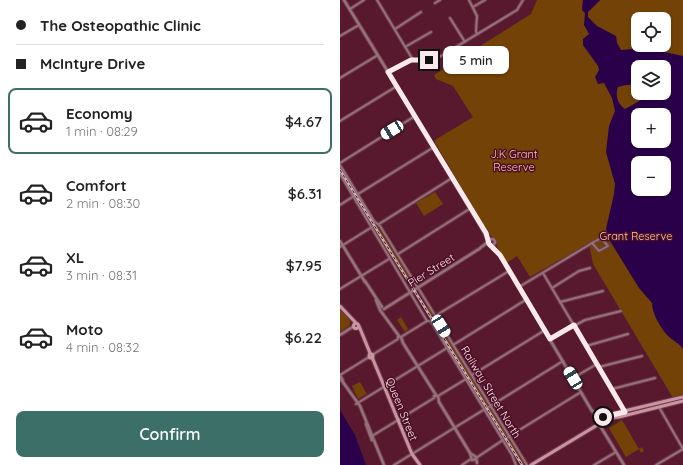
<!DOCTYPE html>
<meta charset="utf-8">
<style>
:root{--surface:#fff;--page:#f2f2f2;--text:#222;--muted:#767676;--line:#e0e0e0;--accent:#3b6f68}
body{margin:0;font-family:Quicksand,sans-serif;background:var(--page);color:var(--text);height:100vh;display:flex;flex-direction:column;font-size:15px;white-space:nowrap}
*{box-sizing:border-box;margin:0}
p{font-size:13px;color:var(--muted)}
.icon{flex:none;width:22px;height:22px;fill:none;stroke:currentColor;stroke-width:2;stroke-linecap:round;stroke-linejoin:round}
.map{position:relative;flex:1;overflow:hidden}
.details{display:flex;flex-direction:column;background:var(--surface);width:340px}
.details>*{flex:none}
.guide{display:grid;align-content:center;height:88px;padding:0 16px;background:var(--surface)}
.buttons{position:absolute;left:291px;top:12px;display:grid;gap:8px}
.buttons a{display:grid;place-items:center;width:40px;height:40px;border-radius:8px;background:var(--surface);box-shadow:0 1px 3px #0004;font-size:20px}
.end{position:absolute;width:18px;height:18px;margin:-9px;border:5px solid #f9e9ec;background:#111;box-shadow:0 0 0 2px #111}
.from{border-radius:50%}
.bubble{position:absolute;height:28px;border-radius:8px;background:var(--surface);box-shadow:0 1px 3px #0004;font-size:13px;font-weight:600;line-height:28px;text-align:center}
.car{position:absolute;width:12px;height:24px;margin:-12px -6px;border-radius:5px;box-shadow:0 0 3px 1px #0007;background:linear-gradient(#fff 24%,#345 0 40%,#fff 0 76%,#345 0 86%,#fff 0)}
.guide b{display:flex;align-items:center;gap:14px;height:38px;font-size:15px}
.guide b+b{border-top:1px solid var(--line)}
.guide i{width:10px;height:10px;background:var(--text)}
ul{padding:0;list-style:none}
li{display:flex;align-items:center;gap:12px;height:66px;margin:0 8px 6px;padding:0 8px;border:2px solid transparent;border-radius:8px}
li div{flex:1}
li b{display:block;font-size:15px}
li em{font-style:normal;font-weight:600}
li.active{border-color:var(--accent)}
li>.icon{width:36px;height:36px;stroke-width:1.5}
.button{display:flex;gap:8px;margin-top:auto;padding:8px 16px}
.button a{flex:1;height:46px;border-radius:8px;background:var(--accent);color:#fff;font-size:16px;font-weight:600;line-height:46px;text-align:center}
main{display:flex;flex:1;min-height:0}
.map>svg:first-child{display:block}
</style>
<main>
<section class="details">
<div class="guide">
<b><i class="from"></i>The Osteopathic Clinic</b>
<b><i></i>McIntyre Drive</b>
</div>
<ul>
<li class="active"><svg class="icon" aria-label="car" viewBox="0 0 24 24"><path d="M5 17H2v-5l4-1 3-4h7l3 4 3 1v5h-3M9 17h6M6 11h13"/><circle cx="7" cy="17" r="2"/><circle cx="17" cy="17" r="2"/></svg><div><b>Economy</b><p>1 min · 08:29</p></div><em>$4.67</em></li>
<li><svg class="icon" aria-label="car" viewBox="0 0 24 24"><path d="M5 17H2v-5l4-1 3-4h7l3 4 3 1v5h-3M9 17h6M6 11h13"/><circle cx="7" cy="17" r="2"/><circle cx="17" cy="17" r="2"/></svg><div><b>Comfort</b><p>2 min · 08:30</p></div><em>$6.31</em></li>
<li><svg class="icon" aria-label="car" viewBox="0 0 24 24"><path d="M5 17H2v-5l4-1 3-4h7l3 4 3 1v5h-3M9 17h6M6 11h13"/><circle cx="7" cy="17" r="2"/><circle cx="17" cy="17" r="2"/></svg><div><b>XL</b><p>3 min · 08:31</p></div><em>$7.95</em></li>
<li><svg class="icon" aria-label="car" viewBox="0 0 24 24"><path d="M5 17H2v-5l4-1 3-4h7l3 4 3 1v5h-3M9 17h6M6 11h13"/><circle cx="7" cy="17" r="2"/><circle cx="17" cy="17" r="2"/></svg><div><b>Moto</b><p>4 min · 08:32</p></div><em>$6.22</em></li>
</ul>
<div class="button"><a>Confirm</a></div>
</section>
<div class="map">
<svg width="343" height="465" viewBox="0 0 343 465">
<rect width="100%" height="100%" fill="#58192e"/>
<g fill="#724206" fill-rule="evenodd">
<path d="M 197,0 L 243,0 L 242,10 L 249,11 L 260,0 L 343,0 L 343,395 L 333,398 L 253,264 L 249,243 L 190,277 L 177,256 L 167,263 L 157,247 L 155,239 L 150,235 L 95,143 L 95,140 L 133,117 L 113,86 L 96,79 L 94,75 L 191,14 ZM 298,19 L 324,19 L 324,45 L 298,45 ZM 298,67 L 324,67 L 324,93 L 298,93 ZM 298,115 L 324,115 L 324,141 L 298,141 ZM 298,163 L 324,163 L 324,189 L 298,189 Z"/>
<path d="M 0,166 L 34,223 L 40,228 L 39,229 L 75,285 L 72,286 Z"/>
<path d="M 0,171 L 53,258 L 51,260 Z"/>
<path d="M 95,192 L 103,204 L 84,216 L 76,203 Z"/>
<path d="M 76,292 L 88,309 L 90,308 L 185,465 L 180,461 Z"/>
<path d="M 0,309 L 10,321 L 10,325 L 0,332 Z"/>
<path d="M 61,317 L 68,329 L 65,332 L 57,320 Z"/>
<path d="M 20,382 L 27,394 L 18,399 L 12,386 Z"/>
<path d="M 282,420 L 299,449 L 302,447 L 304,451 L 301,453 L 299,449 L 286,457 L 269,428 Z"/>
</g>
<g fill="#290049" fill-rule="evenodd">
<path d="M 243,0 L 260,0 L 248,12 L 248,17 L 257,26 L 276,36 L 277,43 L 281,50 L 305,48 L 343,56 L 343,349 C 339,343 332,340 327,335 C 320,327 312,313 312,303 L 299,288 L 270,241 L 266,229 L 274,194 L 275,184 L 266,152 L 269,126 L 275,111 L 272,98 L 264,83 L 258,84 L 255,77 L 259,70 L 258,66 L 243,45 L 243,39 L 249,34 L 244,25 L 245,13 L 242,10 ZM 298,67 L 324,67 L 324,93 L 303,93 L 305,95 L 303,99 L 285,109 C 277,103 275,95 278,87 C 285,85 291,83 298,87 ZM 298,115 L 324,115 L 324,141 L 298,141 ZM 298,163 L 324,163 L 324,189 L 298,189 Z"/>
<path d="M 0,410 L 15,435 L 26,465 L 0,465 Z"/>
</g>
<g fill="none" stroke-linecap="round" stroke-linejoin="round">
<g stroke="#723a4c" stroke-width="4">
<g id="minor">
<path d="M 37,0 L 73,60"/>
<path d="M 129,0 L 137,16 L 136,31 L 137,34"/>
<path d="M 95,3 L 100,0"/>
<path d="M 133,7 L 145,0"/>
<path d="M 10,9 L 24,0"/>
<path d="M 110,18 L 125,42"/>
<path d="M 55,29 L 81,12"/>
<path d="M 0,36 L 19,25"/>
<path d="M 65,47 L 91,32"/>
<path d="M 49,73 L 68,61 L 89,60 L 101,56 L 177,10 L 183,0"/>
<path d="M 0,78 L 38,55"/>
<path d="M 0,121 L 57,86"/>
<path d="M 0,163 L 75,116"/>
<path d="M 0,165 L 34,221 L 40,226 L 187,465"/>
<path d="M 0,174 L 87,321 L 90,321 L 93,325 L 172,455 L 176,465"/>
<path d="M 18,194 L 94,147"/>
<path d="M 0,205 L 14,196"/>
<path d="M 39,224 L 112,178"/>
<path d="M 0,247 L 32,227"/>
<path d="M 58,254 L 131,208"/>
<path d="M 203,273 L 285,412"/>
<path d="M 179,287 L 252,243 L 261,238 L 268,246 L 259,251 L 252,243"/>
<path d="M 212,288 L 239,271 L 250,268"/>
<path d="M 0,289 L 49,259"/>
<path d="M 220,302 L 263,291"/>
<path d="M 95,316 L 169,271"/>
<path d="M 61,337 L 87,321"/>
<path d="M 210,339 L 245,320 L 281,311"/>
<path d="M 113,345 L 187,299"/>
<path d="M 246,346 L 288,334"/>
<path d="M 32,355 L 58,339"/>
<path d="M 259,367 L 302,356"/>
<path d="M 0,375 L 29,357"/>
<path d="M 132,375 L 205,330"/>
<path d="M 233,378 L 257,364"/>
<path d="M 272,389 L 315,378"/>
<path d="M 98,396 L 126,379"/>
<path d="M 16,404 L 107,348"/>
<path d="M 149,407 L 223,361"/>
<path d="M 319,407 L 343,449"/>
<path d="M 32,436 L 94,398"/>
<path d="M 168,437 L 241,392"/>
<path d="M 136,458 L 163,440"/>
<path d="M 54,465 L 145,409"/>
<path d="M 122,465 L 131,459"/>
<path d="M 254,465 L 276,452"/>
<path d="M 316,465 L 343,449"/>
</g>
</g>
<g stroke="#723a4c" stroke-width="4.5">
<g id="tertiary">
<path d="M 4,0 L 53,80"/>
<path d="M 52,79 L 149,240"/>
<circle cx="152" cy="242" r="3"/>
<path d="M 0,241 L 25,282"/>
<path d="M 151,245 L 160,255 L 252,411 L 259,417"/>
<path d="M 25,281 L 42,307"/>
<path d="M 36,300 L 40,310 L 59,336"/>
<path d="M 44,309 L 139,249 L 149,241"/>
<path d="M 0,335 L 14,326"/>
<path d="M 58,337 L 61,337 L 63,343 L 96,395"/>
<path d="M 0,375 L 3,381"/>
<path d="M 0,378 L 20,406 L 44,465"/>
<path d="M 94,396 L 98,396 L 99,402 L 130,453 L 136,457 L 137,463"/>
<path d="M 253,411 L 256,420"/>
<path d="M 26,424 L 32,440"/>
<path d="M 259,424 L 284,465"/>
<path d="M 130,453 L 132,460 L 136,459"/>
</g>
</g>
<g stroke="#723a4c" stroke-width="5">
<g id="secondary">
<path d="M 0,306 L 16,323"/>
<circle cx="16" cy="326" r="2.5"/>
<path d="M 19,326 L 30,353"/>
<circle cx="31" cy="356" r="2"/>
<path d="M 32,357 L 72,454 L 80,465"/>
<path d="M 263,422 L 259,424 L 256,420 L 259,417 L 343,397"/>
<path d="M 263,422 L 267,418 L 279,417 L 343,401"/>
<path d="M 191,465 L 259,424"/>
</g>
</g>
<use href="#minor" stroke="#93727a" stroke-width="2"/>
<use href="#tertiary" stroke="#93727a" stroke-width="2.5"/>
<use href="#secondary" stroke="#c995a2" stroke-width="3"/>
<g stroke="#cbadb5" stroke-width="2.5">
<path id="rail" d="M 0,170 L 182,465"/>
</g>
<use href="#rail" stroke="#4c0d25" stroke-width="1" stroke-dasharray="3" stroke-linecap="butt"/>
</g>
<g fill="none" stroke-linecap="round" stroke-linejoin="round">
<path stroke="#f9e9ec" stroke-width="5" d="M 89,60 L 71,60 L 48,72 L 146,233 L 149,244 L 160,255 L 210,339 L 234,325 L 285,412 L 263,417"/>
</g>
<g text-anchor="middle" dominant-baseline="central" stroke-width="3" stroke-linejoin="round" paint-order="stroke">
<g font-size="11" fill="#f4cfad" stroke="#4c0d25">
<text x="174" y="154">J.K Grant<tspan x="174" dy="13">Reserve</tspan></text>
<text x="296" y="236">Grant Reserve</text>
</g>
<g font-size="11" fill="#f9e9ec" stroke="#4c0d25">
<text transform="translate(91 270) rotate(-32)">Pier Street</text>
<text transform="translate(151 392) rotate(59)">Railway Street North</text>
<text transform="translate(62 409) rotate(68)">Queen Street</text>
</g>
</g>
</svg>
<div class="buttons">
<a><svg class="icon" aria-label="locate" viewBox="0 0 24 24"><circle cx="12" cy="12" r="6"/><path d="M12 2v4M12 18v4M2 12h4M18 12h4"/></svg></a>
<a><svg class="icon" aria-label="layers" viewBox="0 0 24 24"><path d="M12 4l9 5-9 5-9-5zM3 14l9 5 9-5"/></svg></a>
<a>+</a>
<a>−</a>
</div>
<i class="end from" style="left:263px;top:417px"></i>
<i class="end" style="left:89px;top:60px"></i>
<div class="bubble" style="left:103px;top:46px;width:66px">5 min</div>
<i class="car" style="left:52px;top:130px;rotate:239deg"></i>
<i class="car" style="left:101px;top:326px;rotate:148deg"></i>
<i class="car" style="left:233px;top:378px;rotate:329deg"></i>
</div>
</main>
